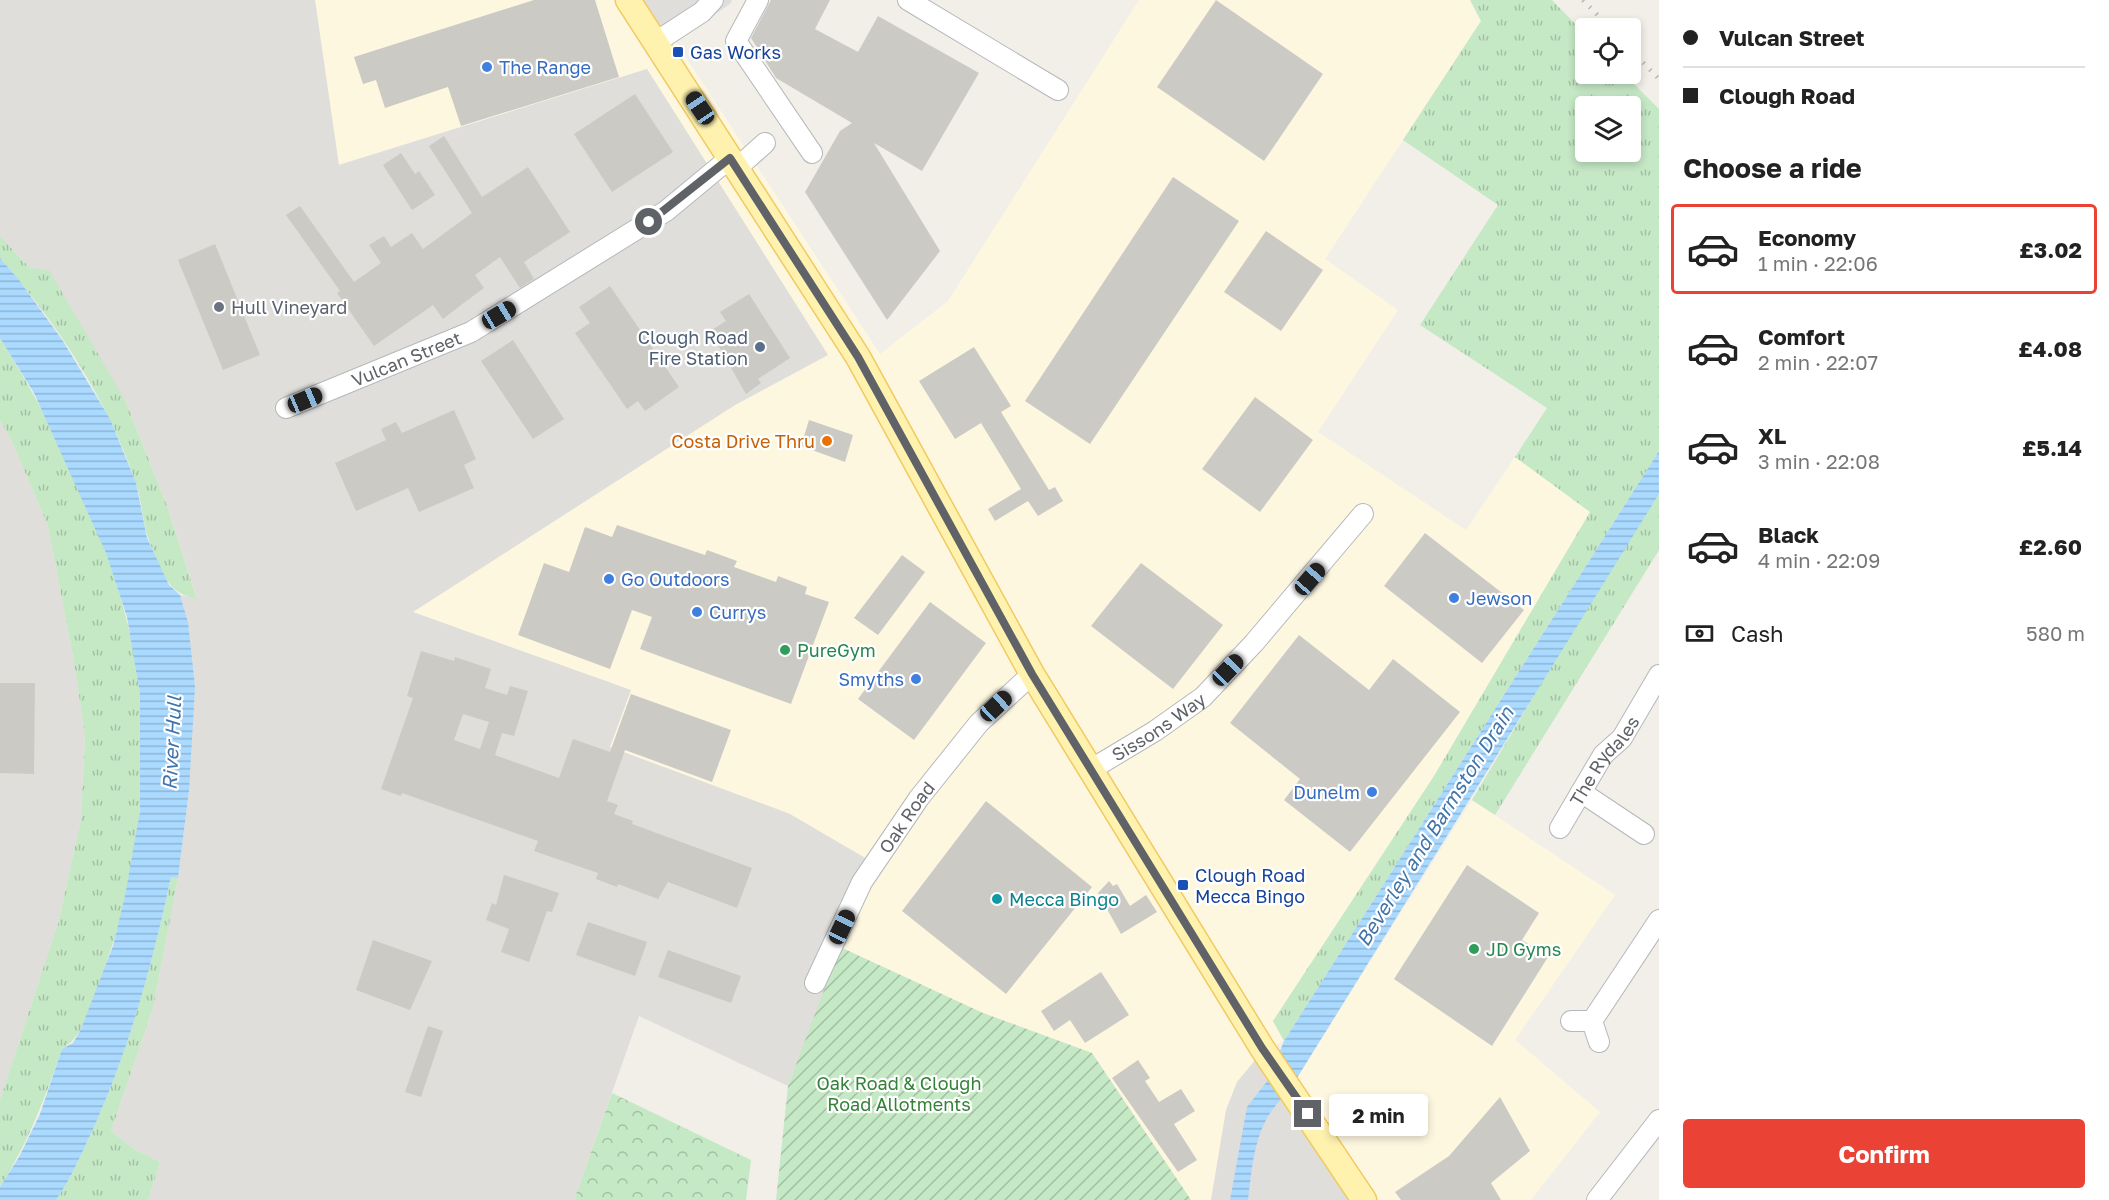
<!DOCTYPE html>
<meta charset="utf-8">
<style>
:root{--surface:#fff;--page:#f2f2f2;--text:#222;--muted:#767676;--line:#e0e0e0;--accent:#ea4335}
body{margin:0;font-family:"Golos Text",sans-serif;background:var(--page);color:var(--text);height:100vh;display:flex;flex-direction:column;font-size:22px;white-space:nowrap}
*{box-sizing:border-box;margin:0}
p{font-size:20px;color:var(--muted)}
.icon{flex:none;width:33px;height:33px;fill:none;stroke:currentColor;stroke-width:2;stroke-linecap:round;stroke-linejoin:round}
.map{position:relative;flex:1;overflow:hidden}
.sheet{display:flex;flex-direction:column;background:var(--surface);width:450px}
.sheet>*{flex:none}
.top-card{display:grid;align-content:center;height:132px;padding:0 24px;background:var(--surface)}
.buttons{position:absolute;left:1575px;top:18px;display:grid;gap:12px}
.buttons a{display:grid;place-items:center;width:66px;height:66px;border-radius:6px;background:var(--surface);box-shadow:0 3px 9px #0003;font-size:30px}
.end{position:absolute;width:27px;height:27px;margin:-14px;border:8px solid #5f6368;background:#fff;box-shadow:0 0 0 3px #fff}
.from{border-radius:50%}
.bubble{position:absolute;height:42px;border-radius:6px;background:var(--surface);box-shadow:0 3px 9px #0003;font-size:20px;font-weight:700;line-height:42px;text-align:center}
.car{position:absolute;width:18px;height:36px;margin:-18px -9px;border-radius:8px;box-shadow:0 0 4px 2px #0007;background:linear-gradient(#222 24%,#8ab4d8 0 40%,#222 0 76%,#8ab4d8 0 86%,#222 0)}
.top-card b{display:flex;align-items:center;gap:21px;height:57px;font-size:22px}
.top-card b+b{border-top:2px solid var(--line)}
.top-card i{width:15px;height:15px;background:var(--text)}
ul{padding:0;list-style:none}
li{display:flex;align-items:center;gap:18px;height:90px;margin:0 12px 9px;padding:0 12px;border:3px solid transparent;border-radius:6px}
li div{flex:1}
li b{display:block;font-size:22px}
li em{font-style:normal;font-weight:700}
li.active{border-color:var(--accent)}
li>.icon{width:54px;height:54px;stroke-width:1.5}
h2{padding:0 24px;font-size:27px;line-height:72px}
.pay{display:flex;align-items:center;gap:15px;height:66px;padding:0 24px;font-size:22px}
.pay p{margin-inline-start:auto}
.button{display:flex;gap:12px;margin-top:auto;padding:12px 24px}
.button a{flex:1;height:69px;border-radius:6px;background:var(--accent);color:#fff;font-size:24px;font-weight:700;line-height:69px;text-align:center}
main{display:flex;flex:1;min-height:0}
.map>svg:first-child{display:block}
</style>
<main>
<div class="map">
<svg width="1659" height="1200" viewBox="0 0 1659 1200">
<defs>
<pattern id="grass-tufts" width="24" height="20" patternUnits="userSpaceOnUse" patternTransform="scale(1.5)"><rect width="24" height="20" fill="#c5e8c5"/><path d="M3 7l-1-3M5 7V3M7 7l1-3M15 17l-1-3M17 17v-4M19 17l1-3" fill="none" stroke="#a3c0a4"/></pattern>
<pattern id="forest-crowns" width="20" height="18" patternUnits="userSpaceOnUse" patternTransform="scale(1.5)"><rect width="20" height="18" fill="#c5e8c5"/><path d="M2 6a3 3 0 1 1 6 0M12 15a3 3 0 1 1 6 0" fill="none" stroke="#a3c0a4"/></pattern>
<pattern id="garden-furrows" width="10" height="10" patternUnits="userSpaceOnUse" patternTransform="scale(1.5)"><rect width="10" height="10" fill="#c5e8c5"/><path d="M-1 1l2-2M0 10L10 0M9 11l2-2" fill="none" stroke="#a3c0a4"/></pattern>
<pattern id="water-rules" width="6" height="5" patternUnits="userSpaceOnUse" patternTransform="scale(1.5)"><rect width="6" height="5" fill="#aadaff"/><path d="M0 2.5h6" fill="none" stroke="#8eb4d2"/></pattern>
</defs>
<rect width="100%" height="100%" fill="#f1efe8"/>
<g fill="#fef7e0">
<path d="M 315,0 L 636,0 L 675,41 L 880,354 L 948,301 L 1139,0 L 1470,0 L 1481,21 L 1325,259 L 1398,310 L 1318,432 L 1466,530 L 1515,457 L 1591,512 L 1434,776 L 1273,1021 L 1284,1041 L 1261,1053 L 1237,1082 L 1226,1110 L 1211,1200 L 1191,1200 L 1092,1053 L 983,1013 L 840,947 L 790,814 L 610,747 L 631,690 L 412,612 L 735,405 L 828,355 L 647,69 L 338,165 Z"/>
<path d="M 1472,800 L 1615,895 L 1515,1040 L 1600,1112 L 1531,1200 L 1350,1200 L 1287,1094 Z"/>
</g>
<g fill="#e0deda">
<path d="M 0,0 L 315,0 L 339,165 L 647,69 L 828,355 L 735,405 L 413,612 L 631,690 L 610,747 L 790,814 L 879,866 L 863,890 L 788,1086 L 639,1016 L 574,1200 L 148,1200 L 160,1162 L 134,1149 L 111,1131 L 153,1008 L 178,878 L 189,791 L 188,622 L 180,595 L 197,598 L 167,506 L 125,400 L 30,268 L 0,236 Z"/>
<path d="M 636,0 L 732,0 L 730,4 L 675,41 Z"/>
<path d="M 0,421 L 10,437 L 48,526 L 74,662 L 85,735 L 81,819 L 59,920 L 0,1100 Z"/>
<path d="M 1261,1053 L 1287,1094 L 1350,1200 L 1211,1200 L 1226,1110 L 1237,1082 Z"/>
</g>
<g fill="url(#grass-tufts)" fill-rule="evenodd">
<path d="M 1470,0 L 1552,0 L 1585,34 L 1586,74 L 1624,74 L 1659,109 L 1659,451 L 1284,1041 L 1273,1021 L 1434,776 L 1590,512 L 1515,457 L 1547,408 L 1420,325 L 1498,205 L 1403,140 L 1481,21 ZM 1586,106 L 1630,106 L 1630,152 L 1586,152 Z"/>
<path d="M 0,236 L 30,268 L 49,270 L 125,400 L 167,506 L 197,599 C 166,592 164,575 152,548 C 142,527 143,503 135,481 C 108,400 56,322 0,258 Z"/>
<path d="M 0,338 C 64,441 127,572 140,694 C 149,778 136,878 108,958 C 99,985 87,1035 62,1049 C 45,1098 28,1143 0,1187 L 0,1100 L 59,920 L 81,819 L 85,735 L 74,662 L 48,526 L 10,437 L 0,421 Z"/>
<path d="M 1659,494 L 1659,550 L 1495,815 L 1472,800 L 1577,623 Z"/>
<path d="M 171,877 L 178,878 L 153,1008 L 111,1131 L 134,1149 L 160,1162 L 148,1200 L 56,1200 C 72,1177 82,1152 94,1127 C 131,1044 152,964 171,877 Z"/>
</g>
<path fill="url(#forest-crowns)" d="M 612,1093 L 751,1160 L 746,1200 L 574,1200 Z"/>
<path fill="url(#garden-furrows)" d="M 840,947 L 983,1013 L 1092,1053 L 1191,1200 L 776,1200 L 788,1086 Z"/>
<g fill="url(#water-rules)">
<path d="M 0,258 L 19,280 L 63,341 L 110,419 L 136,483 L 147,538 L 169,585 L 180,595 L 188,622 L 195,687 L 189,791 L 178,878 L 171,877 C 152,965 131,1044 94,1127 C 82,1152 72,1177 56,1200 L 0,1200 L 0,1187 L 19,1157 L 40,1114 L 62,1049 L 73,1043 L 81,1029 L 113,946 L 125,896 L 140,811 L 140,694 L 127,617 L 106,553 L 34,393 L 0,338 Z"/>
<path d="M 1659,451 L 1659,494 L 1287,1094 C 1255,1121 1253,1160 1248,1200 L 1230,1200 L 1247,1107 L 1268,1080 L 1284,1041 Z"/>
</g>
<g fill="#cccac5" fill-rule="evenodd">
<path d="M 534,0 L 595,0 L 619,77 L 461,126 L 448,87 L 385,108 L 376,80 L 363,84 L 354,57 Z"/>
<path d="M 771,0 L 830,0 L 815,29 L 858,52 L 878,16 L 979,73 L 922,171 L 874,143 L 940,251 L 887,320 L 805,192 L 840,131 L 852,123 L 776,78 L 751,38 Z"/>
<path d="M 1216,0 L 1323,74 L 1264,161 L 1157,87 Z"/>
<path d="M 635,94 L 673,152 L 612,192 L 574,134 Z"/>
<path d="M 444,136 L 482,197 L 528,167 L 570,232 L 524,262 L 534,279 L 520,288 L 500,257 L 475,275 L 484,288 L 461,305 L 443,319 L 433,305 L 374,346 L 337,293 L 340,291 L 286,215 L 300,206 L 354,282 L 381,263 L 369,245 L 384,236 L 391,247 L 412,233 L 423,249 L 472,213 L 429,146 Z"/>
<path d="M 401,153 L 415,174 L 419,171 L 435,195 L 412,210 L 383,165 Z"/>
<path d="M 1173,177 L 1239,221 L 1090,444 L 1025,401 Z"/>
<path d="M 1266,231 L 1323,270 L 1281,331 L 1224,292 Z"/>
<path d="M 215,244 L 260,355 L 223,370 L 178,260 Z"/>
<path d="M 610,286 L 679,387 L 645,411 L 638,401 L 627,409 L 575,333 L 590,323 L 579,307 Z"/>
<path d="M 749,294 L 790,358 L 758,379 L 761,383 L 746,394 L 710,331 L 726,321 L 720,312 Z"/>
<path d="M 513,340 L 564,419 L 533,439 L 481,361 Z"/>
<path d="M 974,347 L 1011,406 L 1001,412 L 1049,490 L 1055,487 L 1063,501 L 1038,516 L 1028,501 L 995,521 L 988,509 L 1021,489 L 981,423 L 955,439 L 919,381 Z"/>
<path d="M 1255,397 L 1313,440 L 1260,512 L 1202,469 Z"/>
<path d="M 454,410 L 476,459 L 464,465 L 474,488 L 419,512 L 408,488 L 356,511 L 335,463 L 386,440 L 381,429 L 396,422 L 402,433 Z"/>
<path d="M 809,420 L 853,435 L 845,462 L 801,446 Z"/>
<path d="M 617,525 L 705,555 L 707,550 L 737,561 L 734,567 L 776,582 L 778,576 L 807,587 L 805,594 L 829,602 L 791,704 L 640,649 L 652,617 L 632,610 L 610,669 L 518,635 L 544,563 L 569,572 L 585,527 L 612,537 Z"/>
<path d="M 1425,533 L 1524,610 L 1482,663 L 1384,586 Z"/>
<path d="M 902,555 L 925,572 L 878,635 L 854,618 Z"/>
<path d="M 1141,563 L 1223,625 L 1173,689 L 1091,626 Z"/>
<path d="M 930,602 L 986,643 L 914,740 L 858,699 Z"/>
<path d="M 1299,635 L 1369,690 L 1393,659 L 1460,712 L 1350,852 L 1284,800 L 1300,779 L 1230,723 Z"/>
<path d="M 421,651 L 454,661 L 455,657 L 491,669 L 485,688 L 507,695 L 510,686 L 528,691 L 514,736 L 502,733 L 495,755 L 559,778 L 573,739 L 610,752 L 631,694 L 731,730 L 712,782 L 625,750 L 607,801 L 618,805 L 614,814 L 633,821 L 632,824 L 752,868 L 737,908 L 668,882 L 658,899 L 618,884 L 617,887 L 596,879 L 598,873 L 534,851 L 538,841 L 402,793 L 401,796 L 381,789 L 413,698 L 407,696 ZM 463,714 L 489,722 L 480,749 L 454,740 Z"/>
<path d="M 0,683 L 35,683 L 34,774 L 0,773 Z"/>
<path d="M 986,801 L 1092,887 L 1006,994 L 902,911 Z"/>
<path d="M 1467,865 L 1539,913 L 1522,940 L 1548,957 L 1492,1046 L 1394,979 Z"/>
<path d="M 504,875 L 559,893 L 552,912 L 547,911 L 529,962 L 501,952 L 509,929 L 486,920 L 492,903 L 496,905 Z"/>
<path d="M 1109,881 L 1113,886 L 1117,884 L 1130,906 L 1146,895 L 1157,912 L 1121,934 L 1098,893 Z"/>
<path d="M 588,922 L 647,942 L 635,976 L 576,955 Z"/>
<path d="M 373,940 L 432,961 L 410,1010 L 356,990 Z"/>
<path d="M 668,950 L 741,976 L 731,1003 L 658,977 Z"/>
<path d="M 1101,972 L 1129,1015 L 1085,1043 L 1070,1020 L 1054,1031 L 1041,1011 Z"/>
<path d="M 428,1026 L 443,1031 L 421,1097 L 405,1092 Z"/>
<path d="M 1138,1060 L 1150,1078 L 1145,1081 L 1159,1102 L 1181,1089 L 1195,1111 L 1174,1124 L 1197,1160 L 1178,1172 L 1112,1078 Z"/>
<path d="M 1500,1097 L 1530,1151 L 1491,1183 L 1501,1200 L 1401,1200 L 1395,1192 L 1449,1156 Z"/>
</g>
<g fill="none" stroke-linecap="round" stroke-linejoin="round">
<g stroke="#b5b8bc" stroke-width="22">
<g id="minor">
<path d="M 758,0 L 736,41 L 812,153"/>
<path d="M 908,0 L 1058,90"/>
<path d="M 656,42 L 702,12 L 713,0"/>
<path d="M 737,168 L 765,143"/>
<path id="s1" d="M 286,408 L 471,332 L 666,211 L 730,158"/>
<path id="s2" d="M 1090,770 L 1155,731 L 1203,697 L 1254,643 L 1363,514"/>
<path d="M 1581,792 L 1644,834"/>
<path id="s3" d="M 1560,828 L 1603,755 L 1622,738 L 1659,675"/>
<path id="s4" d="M 815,983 L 862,882 L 919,798 L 979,723 L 1032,674"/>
<path d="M 1571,1021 L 1592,1021 L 1599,1042"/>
<path d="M 1592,1021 L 1659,920"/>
<path d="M 1597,1200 L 1659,1120"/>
</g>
</g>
<g stroke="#f2c960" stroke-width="27">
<path id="major" d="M 628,0 L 858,357 L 1032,674 L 1262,1048 L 1364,1200"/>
</g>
<use href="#minor" stroke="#fff" stroke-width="20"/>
<use href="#major" stroke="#fff2af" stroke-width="24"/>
<g stroke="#b6b7b8" stroke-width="4.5" stroke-dasharray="1.5 8" stroke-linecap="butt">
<path d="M 1583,0 L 1610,28"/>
<path d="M 1630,49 L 1659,79"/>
</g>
</g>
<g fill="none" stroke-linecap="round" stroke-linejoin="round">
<path stroke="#5f6368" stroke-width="8" d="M 649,222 L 730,158 L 858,357 L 1032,674 L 1262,1048 L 1308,1114"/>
</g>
<g fill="#1a4fb4" stroke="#fff" stroke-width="2">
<rect x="672" y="46" width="12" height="12" rx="3"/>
<rect x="1177" y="879" width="12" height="12" rx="3"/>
</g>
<g fill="#3f7fe0" stroke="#fff" stroke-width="2">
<circle cx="487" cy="67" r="6"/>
<circle cx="609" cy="579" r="6"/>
<circle cx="1454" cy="598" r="6"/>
<circle cx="697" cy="612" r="6"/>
<circle cx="916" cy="679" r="6"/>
<circle cx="1372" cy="792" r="6"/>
</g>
<circle fill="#6b7280" stroke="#fff" stroke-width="2" cx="219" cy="307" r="6"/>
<circle fill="#5c6f8a" stroke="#fff" stroke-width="2" cx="760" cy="347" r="6"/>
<circle fill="#e8710a" stroke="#fff" stroke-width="2" cx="827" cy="441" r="6"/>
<g fill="#2e9e5b" stroke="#fff" stroke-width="2">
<circle cx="785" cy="650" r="6"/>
<circle cx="1474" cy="949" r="6"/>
</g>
<circle fill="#0f9aa8" stroke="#fff" stroke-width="2" cx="997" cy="899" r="6"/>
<g text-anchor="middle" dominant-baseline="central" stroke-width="4.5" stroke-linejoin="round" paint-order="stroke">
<g font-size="18" fill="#164399" stroke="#fff" text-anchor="start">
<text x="690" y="52">Gas Works</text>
<text x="1195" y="875">Clough Road<tspan x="1195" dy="21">Mecca Bingo</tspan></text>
</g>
<g font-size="18" fill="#366cbe" stroke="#fff" text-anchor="start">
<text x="499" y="67">The Range</text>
<text x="621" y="579">Go Outdoors</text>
<text x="1466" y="598">Jewson</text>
<text x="709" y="612">Currys</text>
<text x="904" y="679" text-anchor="end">Smyths</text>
<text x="1360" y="792" text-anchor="end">Dunelm</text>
</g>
<g font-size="18" fill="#5b616d" stroke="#fff" text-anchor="start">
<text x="231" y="307">Hull Vineyard</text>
</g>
<g font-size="18" fill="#4e5e75" stroke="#fff" text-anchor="end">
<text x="748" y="337">Clough Road<tspan x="748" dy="21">Fire Station</tspan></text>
</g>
<g font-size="18" fill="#5f6368" stroke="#fff">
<text stroke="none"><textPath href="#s1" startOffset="130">Vulcan Street</textPath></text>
<text stroke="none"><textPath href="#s2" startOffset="81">Sissons Way</textPath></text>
<text stroke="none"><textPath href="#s3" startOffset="81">The Rydales</textPath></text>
<text stroke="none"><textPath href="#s4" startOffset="190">Oak Road</textPath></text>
</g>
<g font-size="18" fill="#c56008" stroke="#fff" text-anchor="end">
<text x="815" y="441">Costa Drive Thru</text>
</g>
<g font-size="18" fill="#27864d" stroke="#fff" text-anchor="start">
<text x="797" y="650">PureGym</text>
<text x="1486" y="949">JD Gyms</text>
</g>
<g font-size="18" fill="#0d838f" stroke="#fff" text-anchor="start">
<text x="1009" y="899">Mecca Bingo</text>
</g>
<g font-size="18" fill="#348238" stroke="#fff">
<text x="899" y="1083">Oak Road &amp; Clough<tspan x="899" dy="21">Road Allotments</tspan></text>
</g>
<g font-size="20" font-style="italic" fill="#4174aa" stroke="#fff">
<text transform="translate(171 743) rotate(-87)">River Hull</text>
<text transform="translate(1434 826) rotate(-58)">Beverley and Barmston Drain</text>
</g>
</g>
</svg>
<div class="buttons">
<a><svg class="icon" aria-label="locate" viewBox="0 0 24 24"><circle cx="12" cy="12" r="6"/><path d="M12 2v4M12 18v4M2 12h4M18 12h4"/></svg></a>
<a><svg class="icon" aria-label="layers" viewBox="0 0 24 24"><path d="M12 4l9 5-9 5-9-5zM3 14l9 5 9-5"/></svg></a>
</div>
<i class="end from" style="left:649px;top:222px"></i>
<i class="end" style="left:1308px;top:1114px"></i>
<div class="bubble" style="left:1329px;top:1094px;width:99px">2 min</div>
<i class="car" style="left:700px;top:108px;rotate:326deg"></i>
<i class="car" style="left:499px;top:315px;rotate:59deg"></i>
<i class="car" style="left:305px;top:400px;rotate:67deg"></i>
<i class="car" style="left:1310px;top:579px;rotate:41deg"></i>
<i class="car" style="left:1228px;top:670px;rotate:44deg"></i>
<i class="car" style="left:996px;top:706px;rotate:47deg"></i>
<i class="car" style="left:842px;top:927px;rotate:25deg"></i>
</div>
<section class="sheet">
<div class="top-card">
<b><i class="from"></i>Vulcan Street</b>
<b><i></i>Clough Road</b>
</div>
<h2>Choose a ride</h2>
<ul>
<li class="active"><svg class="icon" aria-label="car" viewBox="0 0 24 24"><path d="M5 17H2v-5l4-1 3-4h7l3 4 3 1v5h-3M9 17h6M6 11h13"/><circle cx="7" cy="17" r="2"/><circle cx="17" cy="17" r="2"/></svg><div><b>Economy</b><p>1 min · 22:06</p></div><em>£3.02</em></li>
<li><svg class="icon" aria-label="car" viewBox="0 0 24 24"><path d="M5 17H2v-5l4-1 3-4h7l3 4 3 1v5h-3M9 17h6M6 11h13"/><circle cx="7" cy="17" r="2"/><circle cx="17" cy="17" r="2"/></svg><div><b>Comfort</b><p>2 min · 22:07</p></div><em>£4.08</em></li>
<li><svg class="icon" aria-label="car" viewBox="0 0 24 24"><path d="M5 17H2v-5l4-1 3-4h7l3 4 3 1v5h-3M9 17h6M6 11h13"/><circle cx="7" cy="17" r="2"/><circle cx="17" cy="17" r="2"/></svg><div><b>XL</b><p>3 min · 22:08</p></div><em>£5.14</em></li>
<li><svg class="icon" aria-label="car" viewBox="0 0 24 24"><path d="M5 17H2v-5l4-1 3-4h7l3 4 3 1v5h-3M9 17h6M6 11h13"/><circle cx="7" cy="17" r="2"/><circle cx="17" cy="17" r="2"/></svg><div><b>Black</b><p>4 min · 22:09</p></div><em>£2.60</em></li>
</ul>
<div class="pay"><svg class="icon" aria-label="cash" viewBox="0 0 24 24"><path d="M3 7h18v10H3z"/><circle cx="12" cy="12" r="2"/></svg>Cash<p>580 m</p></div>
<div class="button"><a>Confirm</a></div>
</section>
</main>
